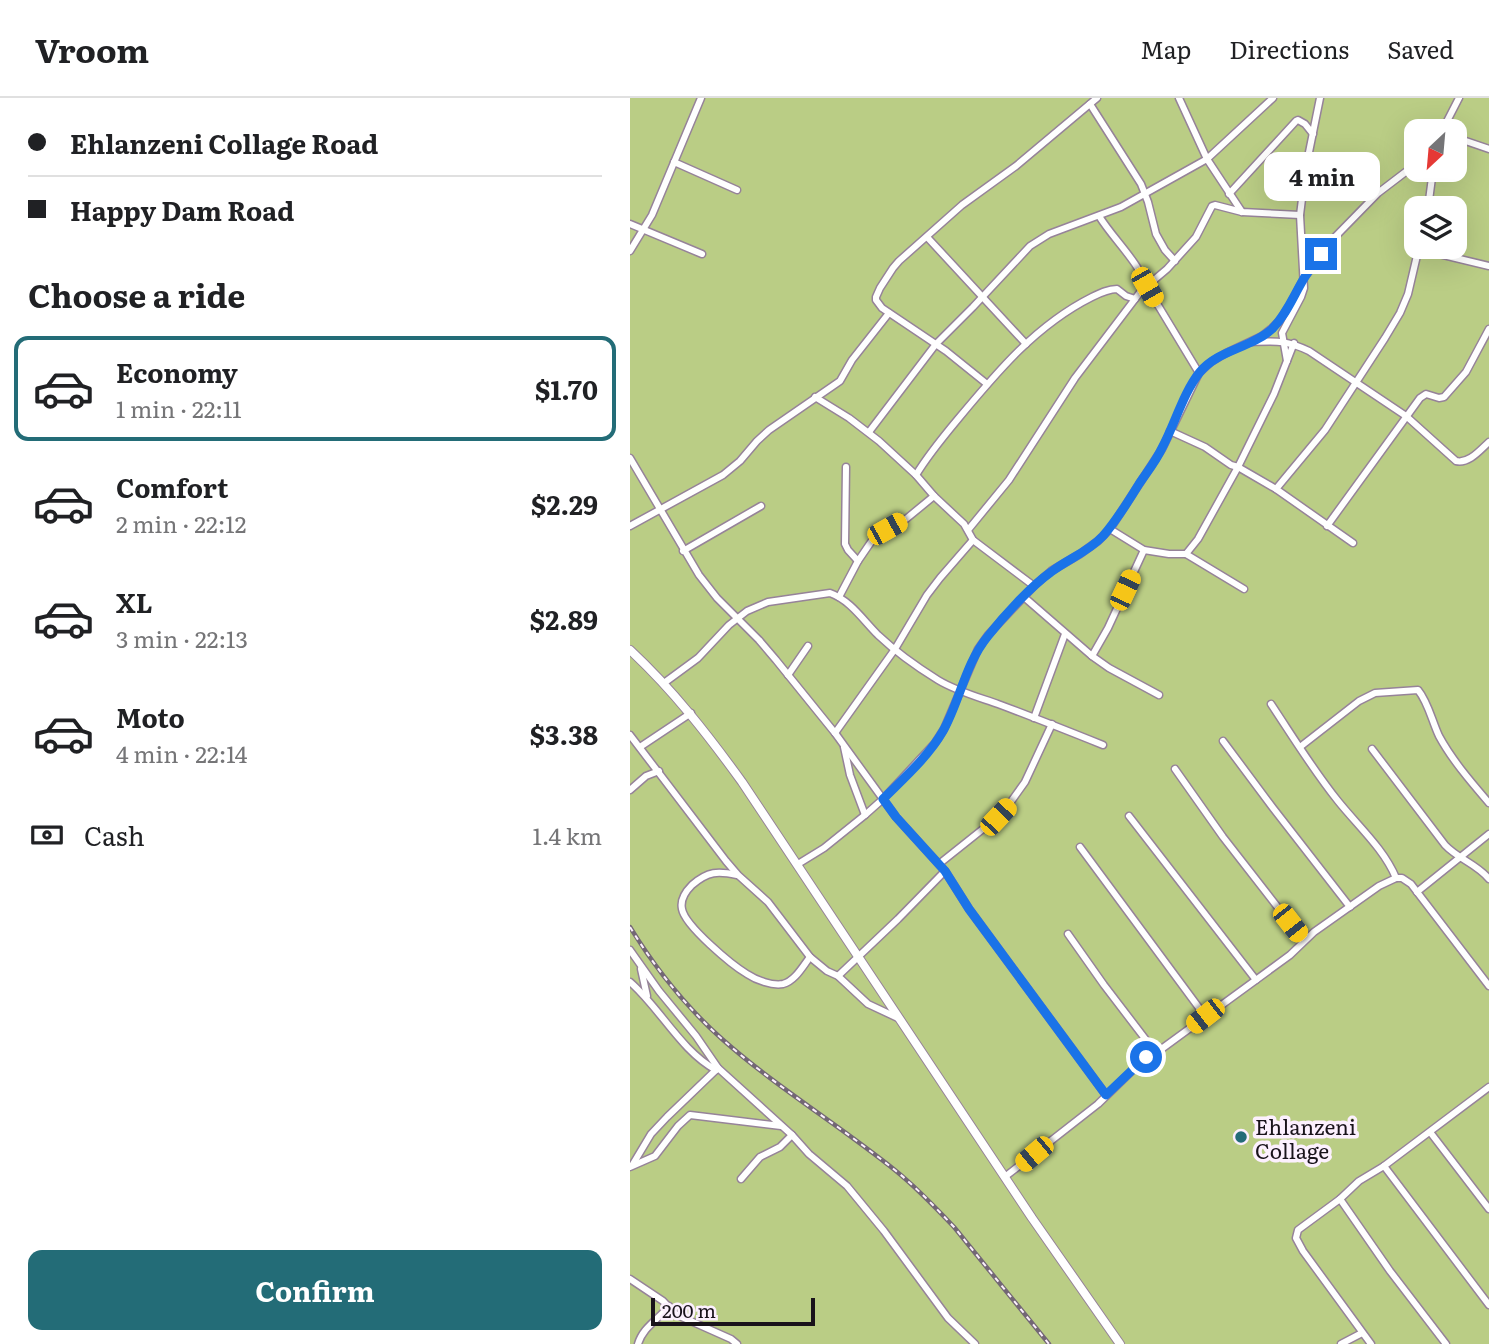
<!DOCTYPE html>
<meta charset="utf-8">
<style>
:root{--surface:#fff;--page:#f2f2f2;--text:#202124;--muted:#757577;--line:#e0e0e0;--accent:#236c77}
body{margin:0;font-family:Literata,serif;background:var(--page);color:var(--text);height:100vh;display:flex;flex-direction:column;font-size:26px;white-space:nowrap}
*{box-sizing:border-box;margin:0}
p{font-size:23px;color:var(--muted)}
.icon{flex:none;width:38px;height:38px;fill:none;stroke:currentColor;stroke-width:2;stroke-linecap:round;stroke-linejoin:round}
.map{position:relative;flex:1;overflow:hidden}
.drawer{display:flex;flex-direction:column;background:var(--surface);width:630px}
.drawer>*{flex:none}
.banner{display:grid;align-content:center;height:154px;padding:0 28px;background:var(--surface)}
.needle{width:46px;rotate:206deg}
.fabs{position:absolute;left:774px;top:21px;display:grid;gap:14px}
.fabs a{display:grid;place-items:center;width:63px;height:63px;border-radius:14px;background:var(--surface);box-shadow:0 7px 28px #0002;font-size:35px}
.scale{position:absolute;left:21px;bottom:18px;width:164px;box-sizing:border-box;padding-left:7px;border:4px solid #19131b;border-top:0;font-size:19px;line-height:24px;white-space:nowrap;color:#19131b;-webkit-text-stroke:5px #fcf0fe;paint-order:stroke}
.end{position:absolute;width:32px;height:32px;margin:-16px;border:9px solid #1a73e8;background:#fff;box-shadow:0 0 0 4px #fff}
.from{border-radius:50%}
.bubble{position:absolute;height:49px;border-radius:14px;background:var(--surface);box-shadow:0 7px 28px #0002;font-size:23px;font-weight:700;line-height:49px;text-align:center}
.car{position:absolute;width:21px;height:42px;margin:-21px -10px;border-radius:9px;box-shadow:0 0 5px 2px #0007;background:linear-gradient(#f5c518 24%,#345 0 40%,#f5c518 0 76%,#345 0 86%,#f5c518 0)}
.banner b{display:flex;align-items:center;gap:24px;height:66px;font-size:26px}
.banner b+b{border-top:2px solid var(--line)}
.banner i{width:18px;height:18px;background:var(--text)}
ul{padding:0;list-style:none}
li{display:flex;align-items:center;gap:21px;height:105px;margin:0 14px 10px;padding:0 14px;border:4px solid transparent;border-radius:14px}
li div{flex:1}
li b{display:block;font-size:26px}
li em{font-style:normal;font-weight:700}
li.on{border-color:var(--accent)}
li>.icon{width:63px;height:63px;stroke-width:1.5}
h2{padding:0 28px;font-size:32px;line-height:84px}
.pay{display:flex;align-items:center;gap:18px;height:77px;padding:0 28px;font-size:26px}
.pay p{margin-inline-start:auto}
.primary-button{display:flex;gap:14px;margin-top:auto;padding:14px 28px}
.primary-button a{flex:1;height:80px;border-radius:14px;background:var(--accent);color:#fff;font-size:28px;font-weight:700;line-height:80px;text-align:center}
header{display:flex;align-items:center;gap:42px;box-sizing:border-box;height:98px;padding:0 35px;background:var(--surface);border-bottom:2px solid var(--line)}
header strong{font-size:33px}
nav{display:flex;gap:38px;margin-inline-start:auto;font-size:24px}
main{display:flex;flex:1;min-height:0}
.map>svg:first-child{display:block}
</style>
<header>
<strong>Vroom</strong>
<nav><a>Map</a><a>Directions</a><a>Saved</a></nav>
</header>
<main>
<section class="drawer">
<div class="banner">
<b><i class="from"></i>Ehlanzeni Collage Road</b>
<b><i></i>Happy Dam Road</b>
</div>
<h2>Choose a ride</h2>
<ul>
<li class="on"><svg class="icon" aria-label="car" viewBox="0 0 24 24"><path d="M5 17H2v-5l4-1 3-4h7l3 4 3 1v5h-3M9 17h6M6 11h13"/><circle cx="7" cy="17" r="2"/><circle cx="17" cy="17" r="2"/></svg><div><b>Economy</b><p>1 min · 22:11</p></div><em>$1.70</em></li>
<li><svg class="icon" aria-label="car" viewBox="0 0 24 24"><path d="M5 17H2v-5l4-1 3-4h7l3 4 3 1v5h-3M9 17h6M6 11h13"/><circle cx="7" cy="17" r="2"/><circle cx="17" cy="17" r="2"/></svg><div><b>Comfort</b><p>2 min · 22:12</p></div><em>$2.29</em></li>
<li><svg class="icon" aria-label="car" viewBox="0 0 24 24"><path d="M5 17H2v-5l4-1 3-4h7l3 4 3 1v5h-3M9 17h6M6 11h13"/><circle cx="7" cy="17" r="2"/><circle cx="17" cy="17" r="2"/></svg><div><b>XL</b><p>3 min · 22:13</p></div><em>$2.89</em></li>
<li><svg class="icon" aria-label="car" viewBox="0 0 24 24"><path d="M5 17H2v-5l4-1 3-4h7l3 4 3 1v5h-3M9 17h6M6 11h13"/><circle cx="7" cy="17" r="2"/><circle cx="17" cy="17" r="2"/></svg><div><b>Moto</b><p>4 min · 22:14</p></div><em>$3.38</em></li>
</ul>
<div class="pay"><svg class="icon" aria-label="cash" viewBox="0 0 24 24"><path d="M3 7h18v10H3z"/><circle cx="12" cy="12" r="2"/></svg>Cash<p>1.4 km</p></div>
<div class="primary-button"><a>Confirm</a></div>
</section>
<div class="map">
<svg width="859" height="1246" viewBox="0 0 859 1246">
<rect width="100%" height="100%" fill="#f4e0f7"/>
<path fill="#bacd85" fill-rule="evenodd" d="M 0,0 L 859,0 L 859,1246 L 0,1246 ZM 786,33 L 824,33 L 824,72 L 786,72 ZM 786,110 L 824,110 L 824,149 L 786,149 Z"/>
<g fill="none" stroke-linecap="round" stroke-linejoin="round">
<g stroke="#968399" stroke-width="9">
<g id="minor">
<path d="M 549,0 L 577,61 L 612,114"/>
<path d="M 460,6 L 511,86 L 518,104 L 526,136 L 535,152 L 545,163"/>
<path d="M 812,33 L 829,0"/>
<path d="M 824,39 L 859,51"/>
<path d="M 44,64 L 107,92"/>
<path d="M 599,96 L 666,23 L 668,22 L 675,26 L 683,36"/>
<path d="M 798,110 L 803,72"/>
<path d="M 469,118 C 484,142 508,163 517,189 L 569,275"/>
<path d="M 0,126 L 72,156"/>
<path d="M 297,139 L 396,246"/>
<path d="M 788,151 L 859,168"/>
<path d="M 0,153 L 22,117 L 71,0"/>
<path d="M 622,244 C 647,243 656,242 679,253 L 776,318 L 826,363 C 839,366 850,352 859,344"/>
<path d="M 657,263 L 652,235 L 671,199 L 674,190 L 670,117 L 676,69 L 690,0"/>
<path d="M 357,286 L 316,253 L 252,210 L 246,202 L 246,199 L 250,190 L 263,170 L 269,163 L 332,107 L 386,68 L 467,0"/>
<path d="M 185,299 L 219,320 L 249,343 L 286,377 L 304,398 L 334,426 L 343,442 L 404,488"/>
<path d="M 540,333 L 575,349 L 601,367 L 608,369 L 646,391 L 723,445"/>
<path d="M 239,334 L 306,246 L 343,209 L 400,148 L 419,136 L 491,109 L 577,61 L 643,0"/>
<path d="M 0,360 L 69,477 L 87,500 L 129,542 L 146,562 L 205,635 L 266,719 L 315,773 L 339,811 L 476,997"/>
<path d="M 216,369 L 215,446 L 218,452 L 228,463"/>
<path d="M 286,377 C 298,357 313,339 328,321 C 367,274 406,227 462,199 C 470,195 478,191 487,191 L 496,198 L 505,201"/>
<path d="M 646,391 L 695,332 L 755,240 L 770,215 L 778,196 L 789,149"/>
<path d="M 0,428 L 93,377 L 110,363 L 127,343 L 139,332 L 210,283 L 222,262 L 259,215"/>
<path d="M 697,428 L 790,300 L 796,296 L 809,300 L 814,299 L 836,274 L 859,231"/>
<path d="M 480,431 L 514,452 L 539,456 L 556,456 L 614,491"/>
<path d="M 338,432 L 379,382 L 445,280 L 505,201 L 511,193 L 537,171 L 566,139 L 582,108 L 585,107 L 612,114 L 670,117"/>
<path d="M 53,453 L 131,408"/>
<path d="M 556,456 L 568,441 L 608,369 L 644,296 L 664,245"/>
<path d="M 209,499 L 228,463 L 241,444 L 248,437 L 276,421 L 304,398"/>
<path d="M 394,499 L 462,558 L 479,570 L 529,597"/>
<path d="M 462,558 L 478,530 L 514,452"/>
<path d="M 158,577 L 178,548"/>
<path d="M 34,585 L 68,560 L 99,527 L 117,513 L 138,504 L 200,495 C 220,502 233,522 248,537 C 266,554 287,569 308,582 C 326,593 348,599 368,606 C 403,619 438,633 473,647"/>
<path d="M 641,606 C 663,639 683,672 708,703 C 728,728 754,751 766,780"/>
<path d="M 404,620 L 435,536"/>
<path d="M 205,635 L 265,551 L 297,497 L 310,480 L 343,442"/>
<path d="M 0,637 L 96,763 L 108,777 L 138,804 L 180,859 L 197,873 L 208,878 L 238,906 L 270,921"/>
<path d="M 593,643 L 643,710 L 720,809"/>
<path d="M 10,649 L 61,615"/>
<path d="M 214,649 L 220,677 L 235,717"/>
<path d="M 670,649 L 729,603 L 745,595 L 788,592 C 798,604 802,623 809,638 C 822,662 841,684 859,705"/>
<path d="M 742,651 L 815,747 C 828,761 847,766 859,781"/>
<path d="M 545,671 L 593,739 L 674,843"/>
<path d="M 0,692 L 16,678 L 29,673"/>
<path d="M 499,718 L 626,882"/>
<path d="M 450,749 L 575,918"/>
<path d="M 168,766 L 194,750 L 235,717 L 253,701 L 305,645 L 314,631 L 348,551 L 358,537 L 404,488 L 421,473 L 450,456 L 468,443 L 480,431 L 532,351 L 569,275 L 581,264 L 596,255 L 632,238 L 642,230 L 651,221 L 661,205 L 674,180 L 705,139 L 748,95 L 786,66"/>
<path d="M 309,766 L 368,719 L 380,705 L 395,684 L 422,626"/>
<path d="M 107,777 C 88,773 78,773 62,787 C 56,793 50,802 52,811 C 55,828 102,867 117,876 C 126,882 142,888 153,886 C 165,883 173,868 180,859"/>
<path d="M 787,794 L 859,736"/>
<path d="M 438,836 L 474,887 L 526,955"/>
<path d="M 0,852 L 29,893 L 66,938 L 88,970 L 162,1037 L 179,1056 L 217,1088 L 254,1133 L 318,1220 L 345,1246"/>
<path d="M 11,871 L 17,898"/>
<path d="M 208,878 L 268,821 L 315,773"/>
<path d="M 0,884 C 30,910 51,953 86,972"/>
<path d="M 800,1034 L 859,1111"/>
<path d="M 3,1066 L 21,1036 L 37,1019 L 88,970"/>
<path d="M 754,1068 L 859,1207"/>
<path d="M 0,1069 L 25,1058 L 48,1028 L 60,1017 L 151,1028"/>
<path d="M 376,1078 L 468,1006 L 516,959 L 526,955 L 660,857 L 684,834 L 749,788 L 766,780 L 772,780 L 781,786 L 859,888"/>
<path d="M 111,1081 L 130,1059 L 150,1049 L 162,1037"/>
<path d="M 710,1101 L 760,1173 L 816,1246"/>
<path d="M 0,1181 L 33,1203 L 45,1216 L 101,1241 L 107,1246"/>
<path d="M 8,1246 C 13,1229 28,1222 39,1208"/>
<path d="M 711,1246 L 732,1235"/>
<path d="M 741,1246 L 673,1153 L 666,1140 L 668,1132 L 672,1129 L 710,1101 L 729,1083 L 754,1068 L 859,989"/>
</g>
</g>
<g stroke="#968399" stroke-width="10">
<path id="tertiary" d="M 0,552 C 43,592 78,637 112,684 L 402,1120 L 490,1246"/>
</g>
<use href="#minor" stroke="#fff" stroke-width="6"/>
<use href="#tertiary" stroke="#fff" stroke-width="8"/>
<g stroke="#736775" stroke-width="4.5">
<path id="rail" d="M 0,829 C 25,870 56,909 92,941 C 146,989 209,1027 266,1073 C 287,1090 306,1110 324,1129 L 419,1246"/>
</g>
<use href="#rail" stroke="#fcf0fe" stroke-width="2" stroke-dasharray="5" stroke-linecap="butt"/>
</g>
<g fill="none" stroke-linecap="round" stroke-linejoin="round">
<path stroke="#1a73e8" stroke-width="9" d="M 516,959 L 476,997 L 339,811 L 315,773 L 266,719 L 253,701 C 274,680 298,659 313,633 C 330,603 335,566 358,538 C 373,519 401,488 421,474 C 438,461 458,454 473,438 C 487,422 498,404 509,386 C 517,374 526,363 532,350 C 544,328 554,293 570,274 C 588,252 621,250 642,231 C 656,217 663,199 673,182 C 678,173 685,164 691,156"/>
</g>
<circle fill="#236c77" stroke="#fcf0fe" stroke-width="2.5" cx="611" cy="1039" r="7"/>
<g text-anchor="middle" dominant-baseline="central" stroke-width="7" stroke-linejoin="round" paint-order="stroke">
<g font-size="21" fill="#19131b" stroke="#fcf0fe" text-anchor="start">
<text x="625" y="1027">Ehlanzeni<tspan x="625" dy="24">Collage</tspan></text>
</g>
</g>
</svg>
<div class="fabs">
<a><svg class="needle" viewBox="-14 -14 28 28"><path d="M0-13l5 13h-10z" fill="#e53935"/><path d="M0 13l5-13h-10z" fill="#757577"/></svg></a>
<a><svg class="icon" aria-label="layers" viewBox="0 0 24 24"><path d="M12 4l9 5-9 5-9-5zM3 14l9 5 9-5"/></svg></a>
</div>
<div class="scale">200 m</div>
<i class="end from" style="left:516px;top:959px"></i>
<i class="end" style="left:691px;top:156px"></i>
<div class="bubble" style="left:634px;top:54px;width:116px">4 min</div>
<i class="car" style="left:517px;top:189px;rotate:150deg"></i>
<i class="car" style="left:257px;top:431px;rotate:61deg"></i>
<i class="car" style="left:495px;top:492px;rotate:25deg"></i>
<i class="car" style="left:368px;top:719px;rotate:43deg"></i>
<i class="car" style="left:660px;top:825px;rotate:142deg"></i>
<i class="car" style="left:575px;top:918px;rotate:232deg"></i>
<i class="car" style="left:404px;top:1056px;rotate:230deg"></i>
</div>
</main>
